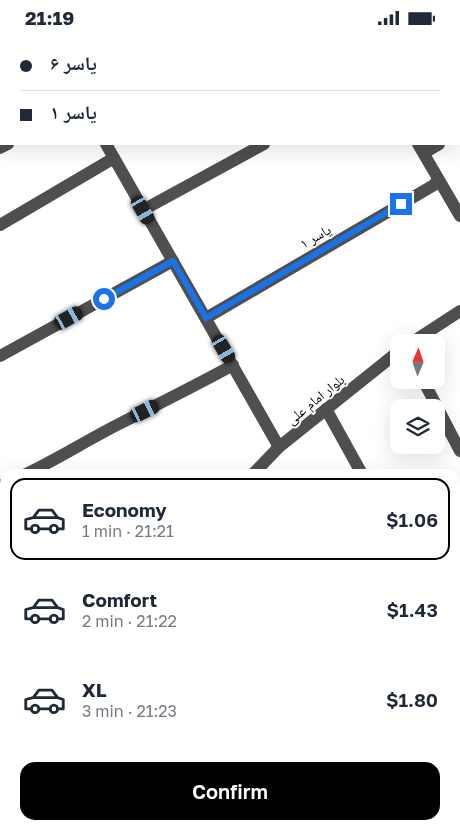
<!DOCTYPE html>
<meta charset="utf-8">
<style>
:root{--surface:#fff;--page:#f2f2f3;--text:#1f2937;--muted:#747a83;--line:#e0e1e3;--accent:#000}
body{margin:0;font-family:"Golos Text","Noto Naskh Arabic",sans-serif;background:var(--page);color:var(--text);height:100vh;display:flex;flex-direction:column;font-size:19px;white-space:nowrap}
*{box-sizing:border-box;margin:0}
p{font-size:16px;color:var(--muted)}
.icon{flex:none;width:28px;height:28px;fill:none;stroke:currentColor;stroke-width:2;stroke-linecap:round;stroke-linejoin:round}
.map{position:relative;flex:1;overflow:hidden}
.drawer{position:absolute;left:0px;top:434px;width:460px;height:361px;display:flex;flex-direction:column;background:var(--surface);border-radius:15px 15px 0 0;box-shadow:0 5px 20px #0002}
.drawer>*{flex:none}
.guide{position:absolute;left:0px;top:0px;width:460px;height:110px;box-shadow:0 5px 20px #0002;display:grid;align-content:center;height:110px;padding:0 20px;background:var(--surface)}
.needle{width:32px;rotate:2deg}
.buttons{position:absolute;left:390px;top:299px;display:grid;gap:10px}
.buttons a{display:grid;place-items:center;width:55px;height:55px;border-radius:10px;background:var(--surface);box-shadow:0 5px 20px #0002;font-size:25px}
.end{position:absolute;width:22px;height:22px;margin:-11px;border:6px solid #1a73e8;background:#fff;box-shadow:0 0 0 2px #fff}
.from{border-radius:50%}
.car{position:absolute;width:15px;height:30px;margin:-15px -8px;border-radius:6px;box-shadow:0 0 4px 1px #0007;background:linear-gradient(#222 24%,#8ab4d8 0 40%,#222 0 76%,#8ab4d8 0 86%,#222 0)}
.guide b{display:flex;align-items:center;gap:18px;height:48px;font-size:19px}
.guide b+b{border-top:1px solid var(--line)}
.guide i{width:12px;height:12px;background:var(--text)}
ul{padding:9px 0 0;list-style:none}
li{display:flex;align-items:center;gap:15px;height:82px;margin:0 10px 8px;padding:0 10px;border:2px solid transparent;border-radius:15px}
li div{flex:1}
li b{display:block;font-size:19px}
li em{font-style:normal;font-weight:600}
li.on{border-color:var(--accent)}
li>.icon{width:45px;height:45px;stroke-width:1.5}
.action{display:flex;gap:10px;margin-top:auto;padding:10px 20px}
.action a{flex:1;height:58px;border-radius:15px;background:var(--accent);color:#fff;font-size:20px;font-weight:600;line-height:58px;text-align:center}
.status{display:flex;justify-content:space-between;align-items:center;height:35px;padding:0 25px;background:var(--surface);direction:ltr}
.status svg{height:14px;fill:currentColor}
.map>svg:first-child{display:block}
</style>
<div class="status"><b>21:19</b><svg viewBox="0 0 49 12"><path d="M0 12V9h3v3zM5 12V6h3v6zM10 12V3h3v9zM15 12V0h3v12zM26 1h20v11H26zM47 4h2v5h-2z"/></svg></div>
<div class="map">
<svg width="460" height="794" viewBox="0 0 460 794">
<rect width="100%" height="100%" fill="#fff"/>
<path fill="#d6d6d6" d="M 0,0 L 102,0 L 1,1 L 0,32 Z"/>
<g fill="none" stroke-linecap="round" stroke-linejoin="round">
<g stroke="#4f4f4f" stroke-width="12">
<path d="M 43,0 L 44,1"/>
<path d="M 196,0 L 197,1"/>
<path d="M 337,0 L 339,1"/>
<path d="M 279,1 L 282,0"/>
<path d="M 455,1 L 457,0"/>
<path d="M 0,61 L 1,61"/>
<path d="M 459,96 L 460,95"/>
<path d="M 106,109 L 279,412"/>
<path d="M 418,109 L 460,181"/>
<path d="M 0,113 L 8,109"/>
<path d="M 424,118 L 439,109"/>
<path d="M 143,175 L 264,109"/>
<path d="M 0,190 L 114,123"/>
<path d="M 206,283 L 434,150 L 438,144"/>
<path d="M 411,308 L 460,276"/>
<path d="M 0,321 L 173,226"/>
<path d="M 423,345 L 460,416"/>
<path d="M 326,374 L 362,439"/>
<path d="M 26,439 C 57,424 86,406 117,390 C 156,370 195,351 233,330"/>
<path d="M 253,439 L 279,412 L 399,316"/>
<path d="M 0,451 L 5,449"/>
<path d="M 455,479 L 460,476"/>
<path d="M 455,517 L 460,514"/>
<path d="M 0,698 L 5,693"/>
<path d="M 142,790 L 161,794"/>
<path d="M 89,794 L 91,790"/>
<path d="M 118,794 L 120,790"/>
</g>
</g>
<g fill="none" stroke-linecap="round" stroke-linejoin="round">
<path stroke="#1a73e8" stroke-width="6" d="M 104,264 L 173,226 L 206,283 L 401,169"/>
</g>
<g text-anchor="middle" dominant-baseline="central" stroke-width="4" stroke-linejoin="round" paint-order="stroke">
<g font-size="14" fill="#000" stroke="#fff">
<text transform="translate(315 201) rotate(-30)">یاسر ۱</text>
<text transform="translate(315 364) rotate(-39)">بلوار امام علی</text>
</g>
</g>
</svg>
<div class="buttons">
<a><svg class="needle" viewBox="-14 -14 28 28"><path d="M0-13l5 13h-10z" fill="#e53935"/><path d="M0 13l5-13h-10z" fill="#747a83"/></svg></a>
<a><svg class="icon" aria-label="layers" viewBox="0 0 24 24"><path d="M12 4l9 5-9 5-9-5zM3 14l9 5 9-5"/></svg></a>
</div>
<i class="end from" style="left:104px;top:264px"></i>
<i class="end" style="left:401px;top:169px"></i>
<i class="car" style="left:143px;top:175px;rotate:150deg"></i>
<i class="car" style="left:69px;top:283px;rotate:61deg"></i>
<i class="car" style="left:224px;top:314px;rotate:150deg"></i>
<i class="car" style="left:145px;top:376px;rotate:64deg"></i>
<div class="guide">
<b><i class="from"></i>یاسر ۶</b>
<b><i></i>یاسر ۱</b>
</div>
<section class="drawer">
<ul>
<li class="on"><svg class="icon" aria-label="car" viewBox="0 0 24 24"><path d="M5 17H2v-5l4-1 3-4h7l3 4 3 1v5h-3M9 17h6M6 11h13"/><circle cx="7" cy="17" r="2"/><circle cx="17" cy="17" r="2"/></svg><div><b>Economy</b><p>1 min · 21:21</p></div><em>$1.06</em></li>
<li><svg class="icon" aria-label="car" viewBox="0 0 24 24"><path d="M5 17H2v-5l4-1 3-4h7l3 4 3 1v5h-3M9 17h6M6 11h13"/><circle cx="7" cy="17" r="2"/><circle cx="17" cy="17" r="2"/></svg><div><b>Comfort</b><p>2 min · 21:22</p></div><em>$1.43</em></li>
<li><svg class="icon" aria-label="car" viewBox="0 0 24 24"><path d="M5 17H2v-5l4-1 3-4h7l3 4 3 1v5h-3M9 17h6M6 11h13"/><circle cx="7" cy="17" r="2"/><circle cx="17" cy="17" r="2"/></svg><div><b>XL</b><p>3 min · 21:23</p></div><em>$1.80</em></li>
</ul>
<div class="action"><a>Confirm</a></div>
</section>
</div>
